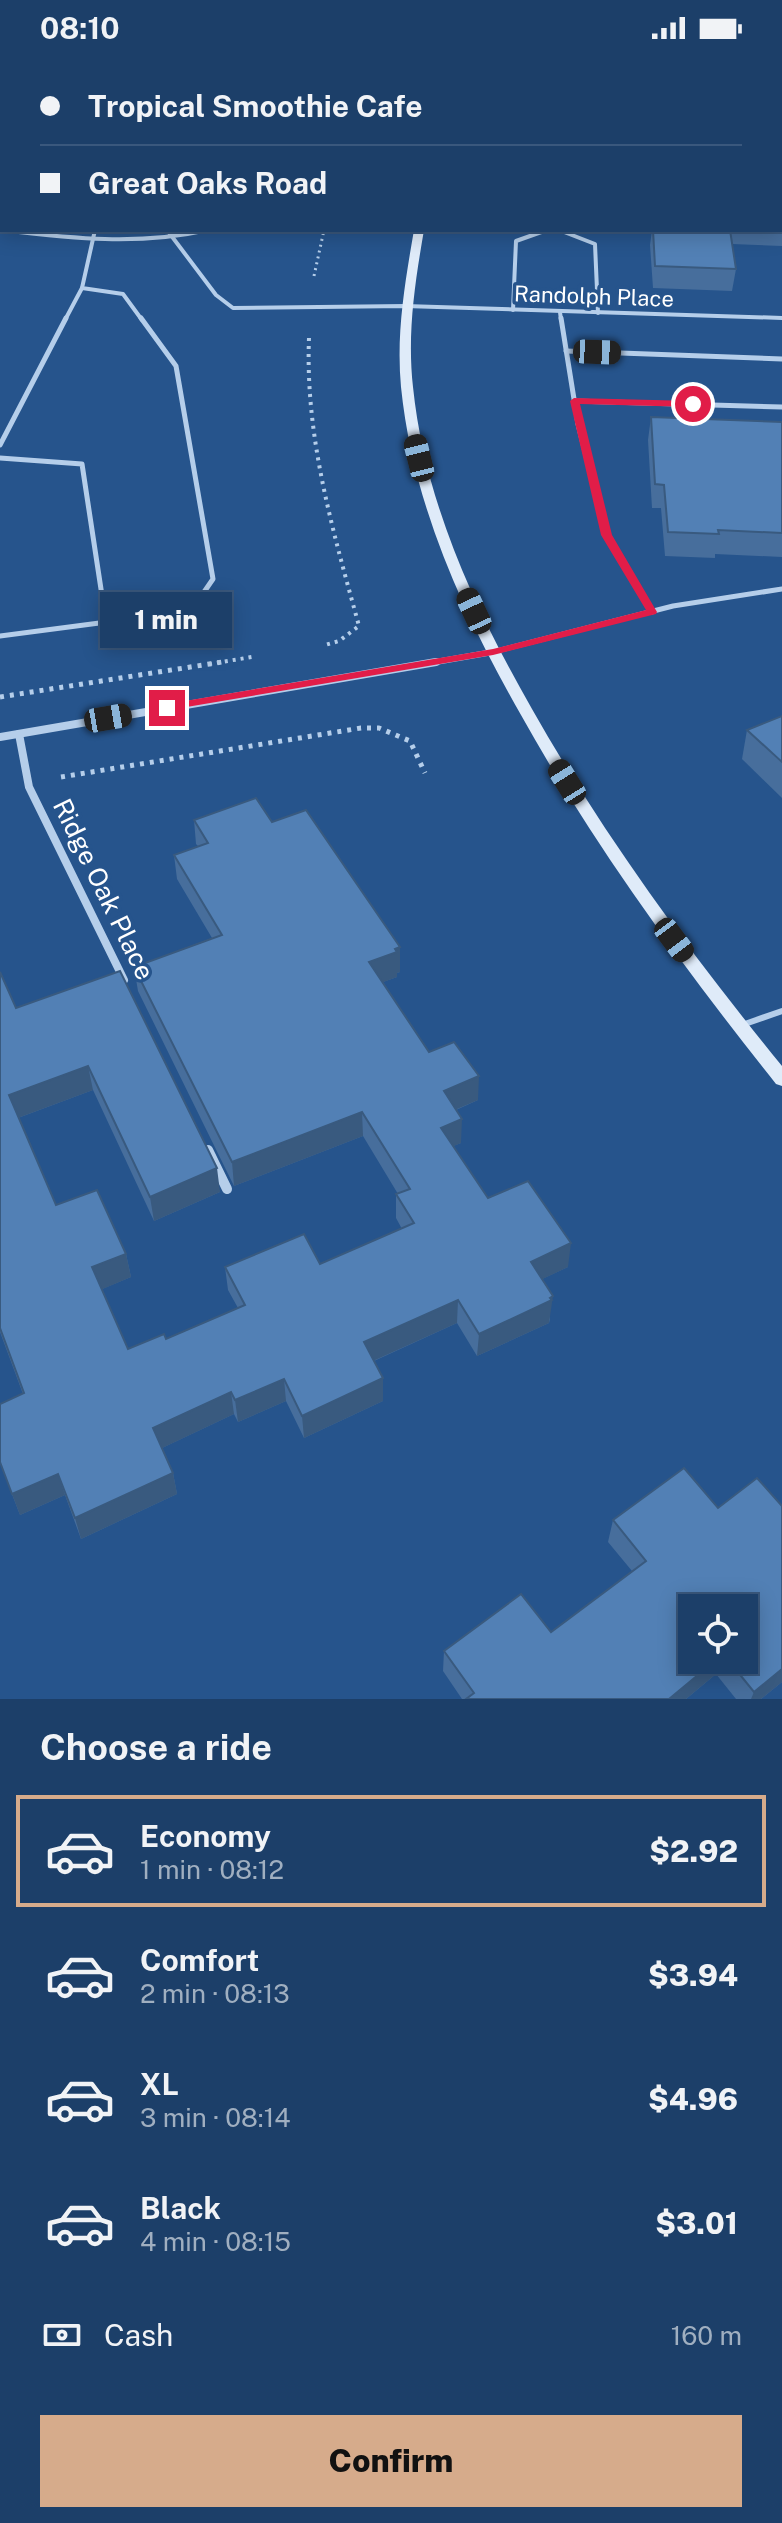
<!DOCTYPE html>
<meta charset="utf-8">
<style>
:root{--surface:#1c3f69;--page:#25466f;--text:#f1f3f6;--muted:#a0afc0;--line:#3a587d;--accent:#d6ab8b}
body{margin:0;font-family:"Public Sans",sans-serif;background:var(--page);color:var(--text);height:100vh;display:flex;flex-direction:column;font-size:30px;white-space:nowrap}
*{box-sizing:border-box;margin:0}
p{font-size:26px;color:var(--muted)}
.icon{flex:none;width:44px;height:44px;fill:none;stroke:currentColor;stroke-width:2;stroke-linecap:round;stroke-linejoin:round}
.map{position:relative;height:1643px;overflow:hidden}
.details{display:flex;flex-direction:column;background:var(--surface);flex:1}
.details>*{flex:none}
.banner{position:absolute;left:0px;top:0px;width:782px;height:176px;box-shadow:0 4px 20px #0003,0 0 0 2px var(--line);display:grid;align-content:center;height:176px;padding:0 40px;background:var(--surface)}
.buttons{position:absolute;left:678px;top:1538px;display:grid;gap:16px}
.buttons a{display:grid;place-items:center;width:80px;height:80px;border-radius:0px;background:var(--surface);box-shadow:0 4px 20px #0003,0 0 0 2px var(--line);font-size:40px}
.end{position:absolute;width:36px;height:36px;margin:-18px;border:10px solid #e11d48;background:#fff;box-shadow:0 0 0 4px #fff}
.from{border-radius:50%}
.bubble{position:absolute;height:56px;border-radius:0px;background:var(--surface);box-shadow:0 4px 20px #0003,0 0 0 2px var(--line);font-size:26px;font-weight:800;line-height:56px;text-align:center}
.car{position:absolute;width:24px;height:48px;margin:-24px -12px;border-radius:10px;box-shadow:0 0 6px 2px #0007;background:linear-gradient(#222 24%,#8ab4d8 0 40%,#222 0 76%,#8ab4d8 0 86%,#222 0)}
.banner b{display:flex;align-items:center;gap:28px;height:76px;font-size:30px}
.banner b+b{border-top:2px solid var(--line)}
.banner i{width:20px;height:20px;background:var(--text)}
ul{padding:0;list-style:none}
li{display:flex;align-items:center;gap:24px;height:112px;margin:0 16px 12px;padding:0 24px;border:4px solid transparent;border-radius:0px}
li div{flex:1}
li b{display:block;font-size:30px}
li em{font-style:normal;font-weight:800}
li.active{border-color:var(--accent)}
li>.icon{width:72px;height:72px;stroke-width:1.5}
h2{padding:0 40px;font-size:36px;line-height:96px}
.pay{display:flex;align-items:center;gap:20px;height:88px;padding:0 40px;font-size:30px}
.pay p{margin-inline-start:auto}
.primary-button{display:flex;gap:16px;margin-top:auto;padding:16px 40px}
.primary-button a{flex:1;height:92px;border-radius:0px;background:var(--accent);color:#111;font-size:32px;font-weight:800;line-height:92px;text-align:center}
.status{display:flex;justify-content:space-between;align-items:center;height:56px;padding:0 40px;background:var(--surface);direction:ltr}
.status svg{height:22px;fill:currentColor}
.map>svg:first-child{display:block}
</style>
<div class="status"><b>08:10</b><svg viewBox="0 0 49 12"><path d="M0 12V9h3v3zM5 12V6h3v6zM10 12V3h3v9zM15 12V0h3v12zM26 1h20v11H26zM47 4h2v5h-2z"/></svg></div>
<div class="map">
<svg width="782" height="1643" viewBox="0 0 782 1643">
<rect width="100%" height="100%" fill="#26548c"/>
<g fill="none" stroke-linecap="round" stroke-linejoin="round">
<path stroke="#b5ceea" stroke-width="3" stroke-dasharray="2 4" stroke-linecap="butt" d="M 314,220 L 324,174"/>
<g stroke="#b5ceea" stroke-width="4" stroke-dasharray="3 5" stroke-linecap="butt">
<path d="M 309,282 C 305,381 333,475 359,570 L 339,585 L 325,589"/>
<path d="M 209,608 L 252,601"/>
</g>
<g stroke="#b5ceea" stroke-width="5" stroke-dasharray="4 6" stroke-linecap="butt">
<path d="M 0,641 L 222,606"/>
<path d="M 61,721 L 361,672 L 379,672 L 410,685 L 425,717"/>
</g>
<g stroke="#b5ceea" stroke-width="4">
<path d="M 605,1 L 614,2"/>
<path d="M 0,174 C 70,182 138,190 208,174"/>
<path d="M 95,174 L 82,232 L 123,238 L 142,264"/>
<path d="M 167,174 L 216,239 L 233,252 L 405,250 L 782,262"/>
<path d="M 559,174 L 595,188 L 598,257"/>
<path d="M 513,254 L 516,185 L 547,174"/>
<path d="M 560,256 L 561,264"/>
<path d="M 65,264 L 82,232"/>
</g>
<g stroke="#b5ceea" stroke-width="5">
<path d="M 561,262 L 578,368 L 606,479 L 652,556"/>
<path d="M 566,295 L 782,303"/>
<path d="M 574,345 L 782,351"/>
<path d="M 0,389 L 66,262"/>
<path d="M 0,402 L 82,408 L 106,566"/>
<path d="M 0,580 L 191,555 L 213,523 L 176,310 L 141,262"/>
<path d="M 493,596 L 673,550 L 782,533"/>
</g>
<path stroke="#b5ceea" stroke-width="6" d="M 742,969 L 782,955"/>
<path stroke="#b5ceea" stroke-width="6" d="M 424,608 L 493,596"/>
<g stroke="#b5ceea" stroke-width="8">
<path d="M 19,678 L 29,731 L 124,924"/>
<path d="M 0,681 L 436,606"/>
</g>
<path stroke="#b5ceea" stroke-width="10" d="M 208,1094 L 227,1133"/>
<path fill="#dfebf9" fill-rule="evenodd" d="M 414,174 L 424,174 C 415,226 407,278 413,331 C 425,447 475,553 532,653 C 604,780 690,897 782,1010 L 782,1030 L 776,1028 C 683,911 594,790 521,659 C 463,557 413,449 401,331 C 396,278 405,226 414,174 Z"/>
</g>
<g fill="#476e9c" fill-rule="evenodd">
<path d="M 127,0 L 215,0 L 214,2 Z"/>
<path d="M 780,58 L 782,58 L 782,190 L 732,188 L 736,213 L 732,235 L 653,232 L 650,189 L 652,174 L 780,174 Z"/>
<path d="M 651,361 L 782,366 L 782,501 L 715,498 L 715,502 L 665,500 L 661,452 L 652,452 L 648,384 Z"/>
<path d="M 782,660 L 782,742 L 742,703 L 747,674 Z"/>
<path d="M 194,764 L 272,766 L 400,916 L 397,917 L 397,921 L 383,926 L 429,996 L 478,1044 L 456,1054 L 461,1087 L 453,1090 L 488,1142 L 568,1211 L 542,1223 L 550,1263 L 549,1267 L 477,1300 L 457,1267 L 374,1305 L 383,1345 L 304,1382 L 286,1345 L 238,1366 L 234,1358 L 162,1392 L 173,1417 L 177,1438 L 81,1483 L 65,1439 L 20,1459 L 0,1407 L 23,1338 L 0,1276 L 0,916 L 16,952 L 120,915 L 220,1136 L 154,1165 L 93,1034 L 18,1062 L 56,1149 L 126,1198 L 131,1221 L 102,1233 L 128,1293 L 166,1283 L 238,1252 L 228,1234 L 225,1211 L 320,1208 L 402,1173 L 396,1162 L 396,1138 L 398,1138 L 363,1080 L 234,1130 L 138,935 L 134,911 L 212,882 L 177,823 L 174,799 L 198,790 L 196,788 Z"/>
<path d="M 782,1450 L 782,1626 L 761,1643 L 736,1643 L 716,1618 L 686,1643 L 462,1643 L 443,1615 L 444,1595 L 551,1576 L 632,1515 L 608,1486 L 613,1464 L 718,1452 ZM 692,1552 L 744,1604 L 692,1604 Z"/>
</g>
<g fill="#395a7f">
<path d="M 400,891 L 400,916 L 397,917 L 397,921 L 370,931 L 369,906 Z"/>
<path d="M 88,1010 L 93,1034 L 15,1063 L 9,1039 Z"/>
<path d="M 479,1020 L 478,1044 L 443,1059 L 444,1035 Z"/>
<path d="M 362,1056 L 363,1080 L 234,1130 L 232,1106 Z"/>
<path d="M 462,1063 L 461,1087 L 440,1096 L 441,1072 Z"/>
<path d="M 217,1112 L 220,1136 L 154,1165 L 150,1141 Z"/>
<path d="M 571,1187 L 568,1211 L 528,1230 L 531,1206 Z"/>
<path d="M 126,1198 L 131,1221 L 98,1235 L 92,1211 Z"/>
<path d="M 553,1240 L 549,1267 L 477,1300 L 479,1278 Z"/>
<path d="M 458,1244 L 457,1267 L 364,1309 L 364,1286 Z"/>
<path d="M 383,1322 L 383,1345 L 304,1382 L 302,1360 Z"/>
<path d="M 284,1323 L 286,1345 L 238,1366 L 235,1344 Z"/>
<path d="M 231,1336 L 234,1358 L 158,1394 L 153,1372 Z"/>
<path d="M 173,1417 L 177,1438 L 81,1483 L 75,1462 Z"/>
<path d="M 58,1418 L 65,1439 L 20,1459 L 12,1438 Z"/>
<path d="M 716,1604 L 721,1604 L 716,1618 L 686,1643 L 669,1643 Z"/>
<path d="M 782,1613 L 782,1626 L 761,1643 L 751,1643 L 754,1636 Z"/>
</g>
<g fill="#5280b5" stroke="#395a7f" stroke-width="2">
<path d="M 633,0 L 757,0 L 756,2 L 632,2 Z"/>
<rect x="780" y="58" width="2" height="110"/>
<path d="M 653,174 L 730,174 L 736,213 L 655,210 Z"/>
<path d="M 651,361 L 782,366 L 782,477 L 718,474 L 719,478 L 668,476 L 664,429 L 655,428 Z"/>
<path d="M 782,660 L 782,706 L 747,674 Z"/>
<path d="M 256,742 L 272,766 L 306,754 L 400,891 L 395,893 L 397,896 L 369,906 L 429,996 L 454,986 L 479,1020 L 444,1035 L 462,1063 L 441,1072 L 488,1142 L 528,1125 L 571,1187 L 531,1206 L 553,1240 L 550,1242 L 552,1244 L 479,1278 L 458,1244 L 364,1286 L 383,1322 L 302,1360 L 284,1323 L 235,1344 L 231,1336 L 153,1372 L 173,1417 L 75,1462 L 58,1418 L 12,1438 L 0,1406 L 0,1348 L 24,1337 L 0,1272 L 0,916 L 16,952 L 120,915 L 217,1112 L 150,1141 L 88,1010 L 9,1039 L 56,1149 L 97,1134 L 126,1198 L 92,1211 L 128,1293 L 164,1278 L 166,1283 L 245,1249 L 225,1211 L 304,1178 L 320,1208 L 414,1167 L 396,1138 L 410,1133 L 362,1056 L 232,1106 L 134,911 L 222,879 L 174,799 L 208,787 L 194,764 Z"/>
<path d="M 684,1412 L 718,1452 L 757,1422 L 782,1450 L 782,1613 L 754,1636 L 728,1604 L 744,1604 L 744,1552 L 692,1552 L 692,1604 L 716,1604 L 669,1643 L 466,1643 L 474,1637 L 444,1595 L 521,1538 L 551,1576 L 646,1505 L 613,1464 Z"/>
</g>
<path fill="#e11d48" d="M 574,342 L 693,345 L 698,348 L 693,351 L 580,348 L 612,479 L 657,556 L 656,558 L 493,599 L 163,655 L 163,650 L 167,648 L 493,593 L 646,554 L 601,479 L 570,345 Z"/>
<g text-anchor="middle" dominant-baseline="central" stroke-width="7" stroke-linejoin="round" paint-order="stroke">
<g font-size="22" fill="#fff" stroke="#26548c">
<text transform="translate(594 240) rotate(2)">Randolph Place</text>
</g>
<g font-size="26" fill="#fff" stroke="#26548c">
<text transform="translate(104 833) rotate(64)">Ridge Oak Place</text>
</g>
</g>
</svg>
<div class="buttons">
<a><svg class="icon" aria-label="locate" viewBox="0 0 24 24"><circle cx="12" cy="12" r="6"/><path d="M12 2v4M12 18v4M2 12h4M18 12h4"/></svg></a>
</div>
<i class="end from" style="left:693px;top:348px"></i>
<i class="end" style="left:167px;top:652px"></i>
<div class="bubble" style="left:100px;top:536px;width:132px">1 min</div>
<i class="car" style="left:597px;top:296px;rotate:92deg"></i>
<i class="car" style="left:419px;top:402px;rotate:346deg"></i>
<i class="car" style="left:474px;top:555px;rotate:335deg"></i>
<i class="car" style="left:108px;top:662px;rotate:80deg"></i>
<i class="car" style="left:567px;top:726px;rotate:328deg"></i>
<i class="car" style="left:674px;top:884px;rotate:143deg"></i>
<div class="banner">
<b><i class="from"></i>Tropical Smoothie Cafe</b>
<b><i></i>Great Oaks Road</b>
</div>
</div>
<section class="details">
<h2>Choose a ride</h2>
<ul>
<li class="active"><svg class="icon" aria-label="car" viewBox="0 0 24 24"><path d="M5 17H2v-5l4-1 3-4h7l3 4 3 1v5h-3M9 17h6M6 11h13"/><circle cx="7" cy="17" r="2"/><circle cx="17" cy="17" r="2"/></svg><div><b>Economy</b><p>1 min · 08:12</p></div><em>$2.92</em></li>
<li><svg class="icon" aria-label="car" viewBox="0 0 24 24"><path d="M5 17H2v-5l4-1 3-4h7l3 4 3 1v5h-3M9 17h6M6 11h13"/><circle cx="7" cy="17" r="2"/><circle cx="17" cy="17" r="2"/></svg><div><b>Comfort</b><p>2 min · 08:13</p></div><em>$3.94</em></li>
<li><svg class="icon" aria-label="car" viewBox="0 0 24 24"><path d="M5 17H2v-5l4-1 3-4h7l3 4 3 1v5h-3M9 17h6M6 11h13"/><circle cx="7" cy="17" r="2"/><circle cx="17" cy="17" r="2"/></svg><div><b>XL</b><p>3 min · 08:14</p></div><em>$4.96</em></li>
<li><svg class="icon" aria-label="car" viewBox="0 0 24 24"><path d="M5 17H2v-5l4-1 3-4h7l3 4 3 1v5h-3M9 17h6M6 11h13"/><circle cx="7" cy="17" r="2"/><circle cx="17" cy="17" r="2"/></svg><div><b>Black</b><p>4 min · 08:15</p></div><em>$3.01</em></li>
</ul>
<div class="pay"><svg class="icon" aria-label="cash" viewBox="0 0 24 24"><path d="M3 7h18v10H3z"/><circle cx="12" cy="12" r="2"/></svg>Cash<p>160 m</p></div>
<div class="primary-button"><a>Confirm</a></div>
</section>
